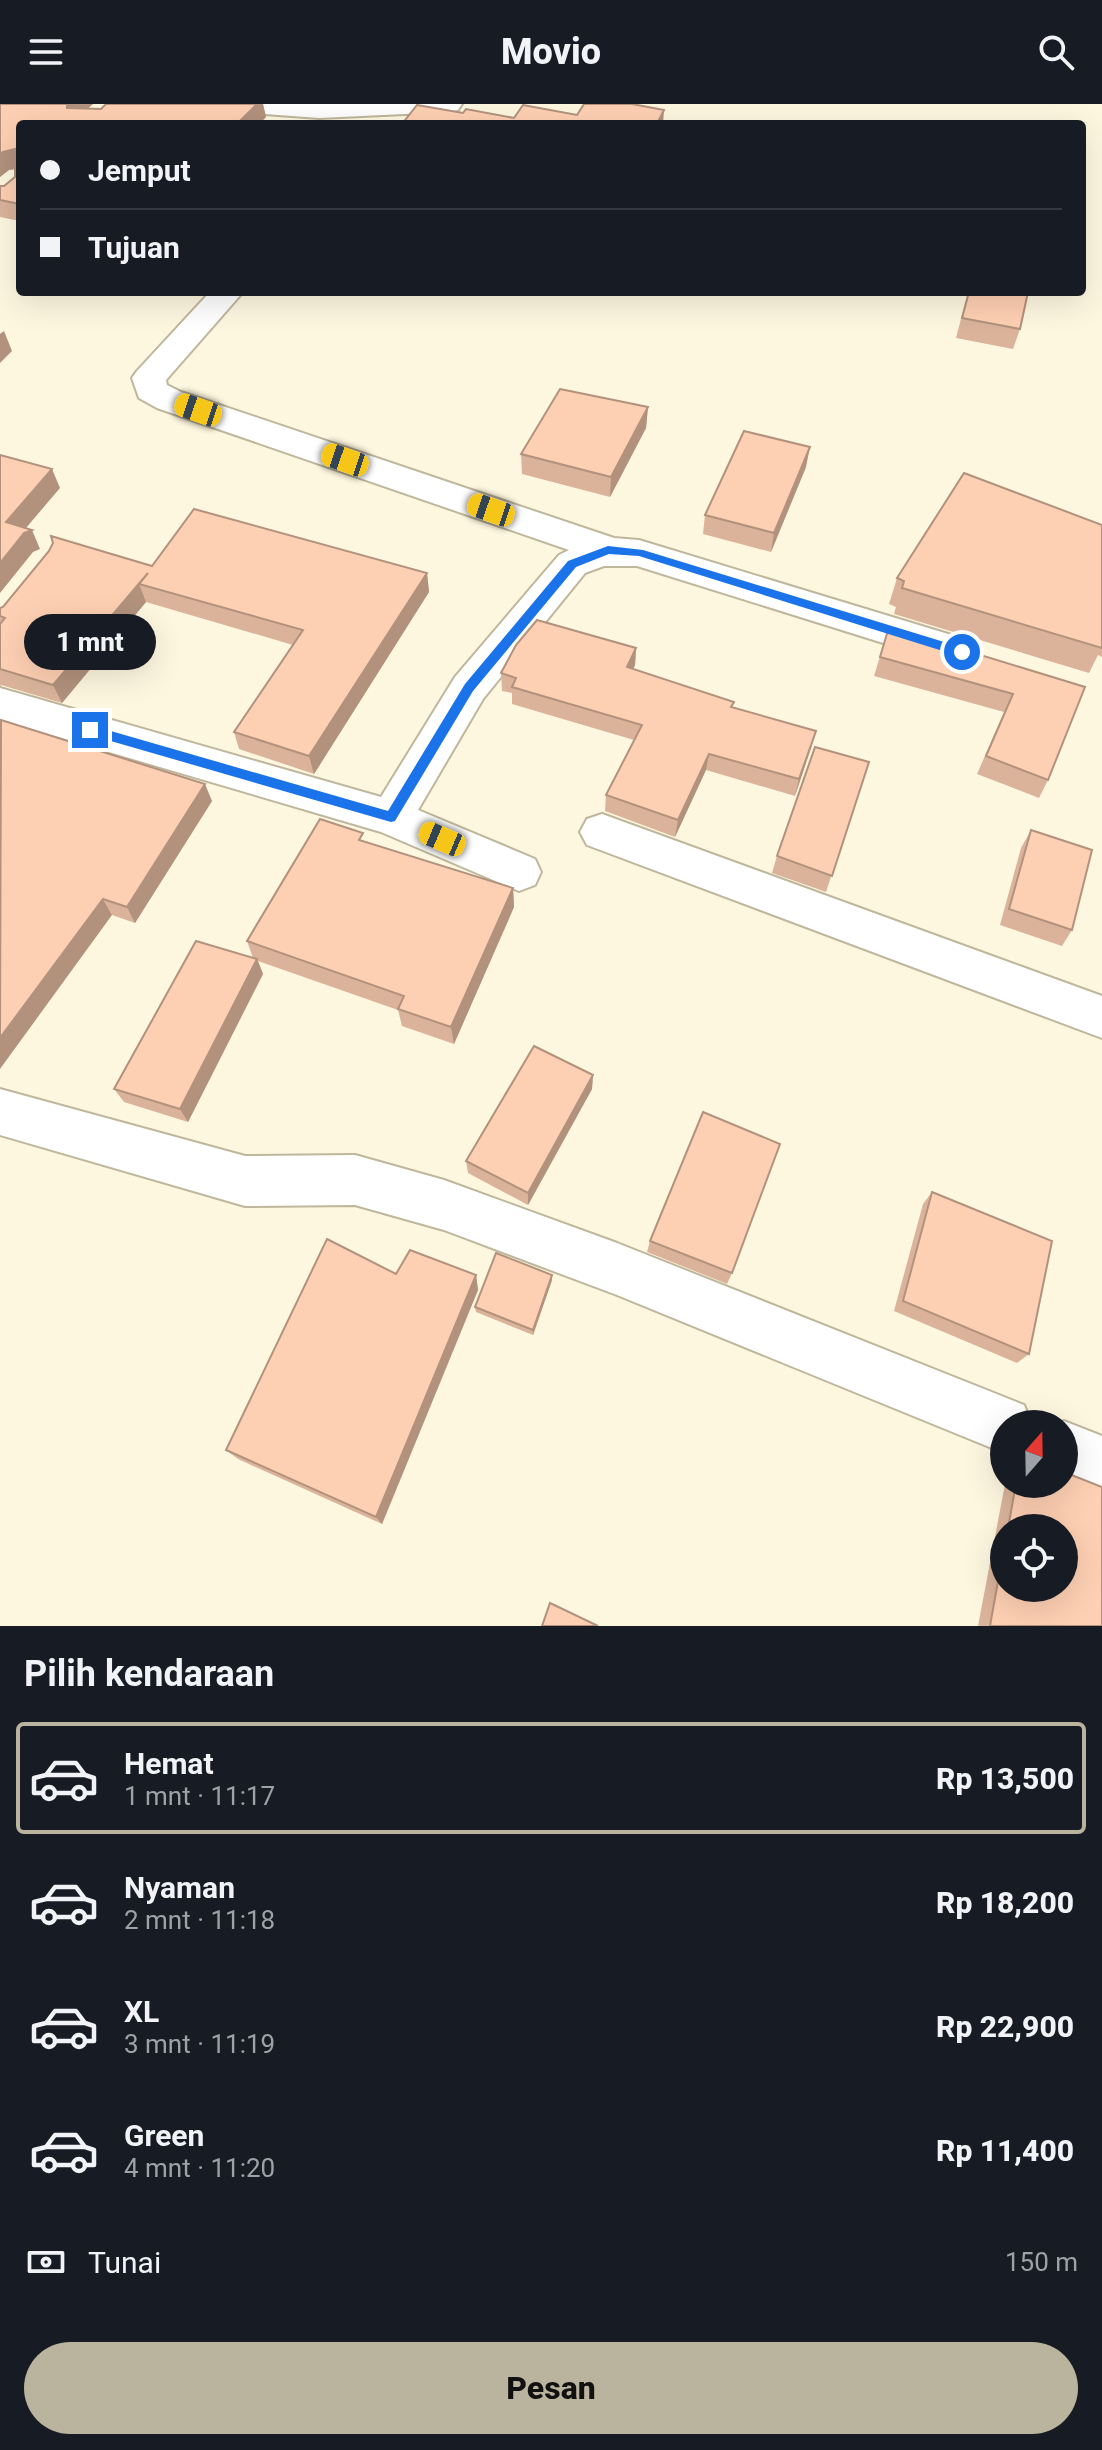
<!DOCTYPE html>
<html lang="id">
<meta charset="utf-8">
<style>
:root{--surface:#171b24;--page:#242831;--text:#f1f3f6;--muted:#9ea1a6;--line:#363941;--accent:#bab39e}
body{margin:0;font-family:Roboto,sans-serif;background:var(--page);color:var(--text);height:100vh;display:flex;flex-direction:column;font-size:30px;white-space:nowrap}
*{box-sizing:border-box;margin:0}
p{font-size:26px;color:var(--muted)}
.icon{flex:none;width:44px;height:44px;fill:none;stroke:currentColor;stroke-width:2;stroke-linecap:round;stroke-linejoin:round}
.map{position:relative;height:1522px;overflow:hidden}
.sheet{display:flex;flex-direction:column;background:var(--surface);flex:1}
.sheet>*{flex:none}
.banner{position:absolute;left:16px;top:16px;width:1070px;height:176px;border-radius:8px;box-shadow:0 8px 32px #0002;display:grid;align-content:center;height:176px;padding:0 24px;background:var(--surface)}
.needle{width:52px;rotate:20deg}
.buttons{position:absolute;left:990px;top:1306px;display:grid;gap:16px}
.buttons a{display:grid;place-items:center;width:88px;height:88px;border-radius:50%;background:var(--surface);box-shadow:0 8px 32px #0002;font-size:40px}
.end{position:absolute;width:36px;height:36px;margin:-18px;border:10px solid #1a73e8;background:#fff;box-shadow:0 0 0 4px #fff}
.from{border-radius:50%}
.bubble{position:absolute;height:56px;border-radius:28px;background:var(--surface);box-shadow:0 8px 32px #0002;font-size:26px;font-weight:800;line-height:56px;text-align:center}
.car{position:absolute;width:24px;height:48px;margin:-24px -12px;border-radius:10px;box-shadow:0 0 6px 2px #0007;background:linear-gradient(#f5c518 24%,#345 0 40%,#f5c518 0 76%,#345 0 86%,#f5c518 0)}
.banner b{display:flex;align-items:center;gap:28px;height:76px;font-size:30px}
.banner b+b{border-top:2px solid var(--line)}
.banner i{width:20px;height:20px;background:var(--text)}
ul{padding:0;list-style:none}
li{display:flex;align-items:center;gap:24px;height:112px;margin:0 16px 12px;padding:0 8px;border:4px solid transparent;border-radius:8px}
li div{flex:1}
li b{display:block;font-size:30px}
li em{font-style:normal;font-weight:800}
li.current{border-color:var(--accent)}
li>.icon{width:72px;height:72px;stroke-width:1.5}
h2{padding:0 24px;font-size:36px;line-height:96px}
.pay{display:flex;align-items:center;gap:20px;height:88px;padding:0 24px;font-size:30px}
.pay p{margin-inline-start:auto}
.primary-button{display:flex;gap:16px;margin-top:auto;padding:16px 24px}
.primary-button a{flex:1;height:92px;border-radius:48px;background:var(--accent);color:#111;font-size:32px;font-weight:800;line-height:92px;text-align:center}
header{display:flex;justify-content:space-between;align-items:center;height:104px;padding:0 24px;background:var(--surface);font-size:36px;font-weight:800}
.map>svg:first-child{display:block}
</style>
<header><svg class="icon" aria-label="menu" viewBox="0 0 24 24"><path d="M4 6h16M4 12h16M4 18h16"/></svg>Movio<svg class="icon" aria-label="search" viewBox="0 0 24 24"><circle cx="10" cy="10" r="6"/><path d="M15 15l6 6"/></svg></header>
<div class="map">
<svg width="1102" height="1522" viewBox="0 0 1102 1522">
<rect width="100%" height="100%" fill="#fef7e0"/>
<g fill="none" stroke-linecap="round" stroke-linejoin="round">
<g stroke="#bfb79c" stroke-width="4">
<g id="street">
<path d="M 223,0 L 462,0 L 458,6 L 448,8 L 319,14 L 237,8 L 227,6 Z"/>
<path d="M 210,188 L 243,188 L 166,276 L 167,281 L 181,288 L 614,434 L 639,436 L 958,533 L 964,543 L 958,553 L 944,558 L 637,462 L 604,462 L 585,469 L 483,595 L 418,706 L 535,755 L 541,768 L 535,781 L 519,787 L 381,728 L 0,616 L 0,584 L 381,693 L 455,573 L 559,451 L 569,446 L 157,304 L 139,294 L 132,274 L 137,267 Z"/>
<path d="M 602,710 L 1102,892 L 1102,934 L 587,741 L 580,728 L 587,715 Z"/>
<path d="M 0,985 L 245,1052 L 355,1051 L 444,1076 L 617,1139 L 1024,1301 L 1032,1320 L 1004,1320 L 1004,1349 L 617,1191 L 444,1126 L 355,1101 L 245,1102 L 0,1031 Z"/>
<path d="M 1064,1317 L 1102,1332 L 1102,1390 L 1064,1374 L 1064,1320 L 1056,1320 Z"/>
</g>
</g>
<use href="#street" fill="#fff" fill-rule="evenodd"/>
</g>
<g fill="#dab39a" fill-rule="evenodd">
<path d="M 0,0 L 93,0 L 88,4 L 101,5 L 106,0 L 263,0 L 266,13 L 259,20 L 20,20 L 20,117 L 0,113 L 0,82 L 4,82 L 15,73 L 15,65 L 9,66 L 0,73 Z"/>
<path d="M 968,188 L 1028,188 L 1020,225 L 1013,245 L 956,234 Z"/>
<path d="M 648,303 L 646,324 L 610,393 L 522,370 L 521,350 Z"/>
<path d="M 806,363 L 771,448 L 703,430 L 705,411 Z"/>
<path d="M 1102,421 L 1102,553 L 1098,551 L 1089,569 L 894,510 L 896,503 L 889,500 L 897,474 Z"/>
<path d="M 152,462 L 427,469 L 429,488 L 314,670 L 239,645 L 234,628 L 293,541 L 146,498 L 62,599 L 1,581 L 0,583 L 0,504 Z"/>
<path d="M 889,523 L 1085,583 L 1048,676 L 1039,694 L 977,670 L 1004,608 L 874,572 Z"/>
<path d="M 636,544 L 635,561 L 633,565 L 733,603 L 816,627 L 795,692 L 706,666 L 675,733 L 605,707 L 606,691 L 634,636 L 512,600 L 512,589 L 502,587 L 501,569 Z"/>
<path d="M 0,617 L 212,697 L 135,819 L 112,811 Z"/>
<path d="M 869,658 L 826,788 L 772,769 L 777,752 Z"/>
<path d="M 1031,726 L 1072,826 L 1062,842 L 1000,821 L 1021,744 Z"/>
<path d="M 365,738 L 513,784 L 514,803 L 454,940 L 402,922 L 398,906 L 258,857 L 263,870 L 188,1018 L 124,998 L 114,985 L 253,854 L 247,837 Z"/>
<path d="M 593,971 L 592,985 L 528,1101 L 468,1069 L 466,1057 Z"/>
<path d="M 932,1088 L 1029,1250 L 1017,1259 L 894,1207 L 923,1100 Z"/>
<path d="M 650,1137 L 732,1169 L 727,1180 L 647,1148 Z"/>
<path d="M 396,1170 L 476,1171 L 478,1186 L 382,1420 L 238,1355 L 226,1346 Z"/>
<path d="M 552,1176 L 533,1231 L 476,1208 L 475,1203 Z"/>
<path d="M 1005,1380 L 1064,1380 L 1102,1522 L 978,1522 ZM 1004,1424 L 1064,1424 L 1004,1484 Z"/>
</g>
<g fill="#b2927d">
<path d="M 67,0 L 93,0 L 73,18 L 67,4 Z"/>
<path d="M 257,0 L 263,0 L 266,13 L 259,20 L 237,20 Z"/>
<path d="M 664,6 L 663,20 L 657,20 Z"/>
<path d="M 15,45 L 20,64 L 9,66 L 0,73 L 0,50 L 3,48 Z"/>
<path d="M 4,227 L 12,247 L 0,259 L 0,230 Z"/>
<path d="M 648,303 L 646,324 L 610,393 L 611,373 Z"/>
<path d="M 810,343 L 806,363 L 771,448 L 774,429 Z"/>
<path d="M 52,365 L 60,384 L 14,438 L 6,418 Z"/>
<path d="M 32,426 L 40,445 L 33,448 L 0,489 L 0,459 L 24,429 Z"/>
<path d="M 148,469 L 139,480 L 146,498 L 62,599 L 53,581 Z"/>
<path d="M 427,469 L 429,488 L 314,670 L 309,652 Z"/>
<path d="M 636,544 L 635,561 L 626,581 L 627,563 Z"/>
<path d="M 816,627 L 811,644 L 795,692 L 799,675 Z"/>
<path d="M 709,650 L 706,666 L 675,733 L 678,716 Z"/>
<path d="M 205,680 L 212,697 L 135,819 L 127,803 Z"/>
<path d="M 513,784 L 514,803 L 454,940 L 451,923 Z"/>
<path d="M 103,795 L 112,811 L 0,965 L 0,934 Z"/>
<path d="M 257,855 L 263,870 L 188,1018 L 180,1005 Z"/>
<path d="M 593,971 L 592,985 L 528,1101 L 528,1089 Z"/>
<path d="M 476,1171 L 478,1186 L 382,1420 L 376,1413 Z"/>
<path d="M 552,1171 L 552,1176 L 533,1231 L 533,1226 Z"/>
</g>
<g fill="#fed0b3" stroke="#b2927d" stroke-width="2">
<path d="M 0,0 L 67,0 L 67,4 L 101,5 L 106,0 L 257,0 L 237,20 L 20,20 L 20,100 L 0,96 L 0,82 L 4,82 L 15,73 L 15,45 L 3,48 L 0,50 Z"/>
<path d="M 584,0 L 632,0 L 664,6 L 657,20 L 402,20 L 417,1 L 463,9 L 466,5 L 514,14 L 523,1 L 577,11 Z"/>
<path d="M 969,188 L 1028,188 L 1020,225 L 962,214 Z"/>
<path d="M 560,285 L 648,303 L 611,373 L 521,350 Z"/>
<path d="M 744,327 L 810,343 L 774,429 L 705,411 Z"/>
<path d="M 0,351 L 52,365 L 6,418 L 32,426 L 24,429 L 0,459 Z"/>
<path d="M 964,369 L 1102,421 L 1102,544 L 902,484 L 904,477 L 897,474 Z"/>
<path d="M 194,405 L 427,469 L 309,652 L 234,628 L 303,526 L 139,480 L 148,469 L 53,581 L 0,565 L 0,520 L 5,514 L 0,512 L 0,504 L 3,503 L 49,447 L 53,439 L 51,432 L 152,462 Z"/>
<path d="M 537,516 L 636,544 L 627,563 L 734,598 L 731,603 L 816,627 L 799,675 L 709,650 L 678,716 L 606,691 L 642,621 L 512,583 L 516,574 L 501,569 L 516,541 Z"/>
<path d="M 889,523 L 1085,583 L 1048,676 L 986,652 L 1013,590 L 880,553 Z"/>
<path d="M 1,616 L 205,680 L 127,803 L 103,795 L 0,934 Z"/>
<path d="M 815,643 L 869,658 L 832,772 L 777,752 Z"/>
<path d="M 320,715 L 363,729 L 359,736 L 513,784 L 451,923 L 398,905 L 404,892 L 247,837 Z"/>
<path d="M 1031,726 L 1092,746 L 1072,826 L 1009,805 Z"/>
<path d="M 196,837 L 257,855 L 180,1005 L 114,985 Z"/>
<path d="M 534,942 L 593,971 L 528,1089 L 466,1057 Z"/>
<path d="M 703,1008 L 780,1040 L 732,1169 L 650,1137 Z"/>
<path d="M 932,1088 L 1052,1137 L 1029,1250 L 903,1197 Z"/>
<path d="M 327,1135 L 396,1170 L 410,1146 L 476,1171 L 376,1413 L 226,1346 Z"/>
<path d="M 496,1149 L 552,1171 L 533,1226 L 475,1203 Z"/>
<path d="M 1064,1368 L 1102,1383 L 1102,1522 L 990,1522 L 1004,1444 L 1004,1484 L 1064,1484 L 1064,1424 L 1008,1424 L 1016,1380 L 1064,1380 Z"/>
<path d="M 550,1499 L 598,1522 L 542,1522 Z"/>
</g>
<path fill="#1a73e8" d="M 608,442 L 643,446 L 967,545 L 968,548 L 962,553 L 639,452 L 609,450 L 576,463 L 473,587 L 395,717 L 391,718 L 90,631 L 84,626 L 90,621 L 388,707 L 465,580 L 568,457 Z"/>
</svg>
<div class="buttons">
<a><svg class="needle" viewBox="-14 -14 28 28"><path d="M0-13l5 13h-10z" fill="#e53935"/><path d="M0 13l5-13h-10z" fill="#9ea1a6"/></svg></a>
<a><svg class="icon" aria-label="locate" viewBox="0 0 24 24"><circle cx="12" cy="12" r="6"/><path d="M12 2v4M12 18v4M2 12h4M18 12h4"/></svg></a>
</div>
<i class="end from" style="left:962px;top:548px"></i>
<i class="end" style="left:90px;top:626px"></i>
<div class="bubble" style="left:24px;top:510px;width:132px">1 mnt</div>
<i class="car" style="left:198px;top:306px;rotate:289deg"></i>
<i class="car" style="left:345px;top:356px;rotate:289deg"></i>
<i class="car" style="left:491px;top:406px;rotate:289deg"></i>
<i class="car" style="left:442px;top:735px;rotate:293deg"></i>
<div class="banner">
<b><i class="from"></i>Jemput</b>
<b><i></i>Tujuan</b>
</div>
</div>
<section class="sheet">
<h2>Pilih kendaraan</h2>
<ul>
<li class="current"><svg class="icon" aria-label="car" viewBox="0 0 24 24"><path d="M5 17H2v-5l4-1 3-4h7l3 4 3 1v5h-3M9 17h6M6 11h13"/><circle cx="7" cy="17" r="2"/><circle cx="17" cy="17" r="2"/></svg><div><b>Hemat</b><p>1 mnt · 11:17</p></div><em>Rp 13,500</em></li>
<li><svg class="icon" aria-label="car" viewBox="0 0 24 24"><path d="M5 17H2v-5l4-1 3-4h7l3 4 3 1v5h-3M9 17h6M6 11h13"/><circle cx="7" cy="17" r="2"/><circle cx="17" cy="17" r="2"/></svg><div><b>Nyaman</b><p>2 mnt · 11:18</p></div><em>Rp 18,200</em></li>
<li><svg class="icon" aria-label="car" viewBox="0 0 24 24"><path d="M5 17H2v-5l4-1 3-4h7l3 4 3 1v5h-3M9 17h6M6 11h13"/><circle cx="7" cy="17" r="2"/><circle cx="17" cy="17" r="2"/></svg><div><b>XL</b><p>3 mnt · 11:19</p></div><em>Rp 22,900</em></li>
<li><svg class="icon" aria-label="car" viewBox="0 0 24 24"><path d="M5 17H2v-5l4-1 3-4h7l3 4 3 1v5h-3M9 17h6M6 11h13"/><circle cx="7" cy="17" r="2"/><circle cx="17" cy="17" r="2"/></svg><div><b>Green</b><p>4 mnt · 11:20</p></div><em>Rp 11,400</em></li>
</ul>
<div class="pay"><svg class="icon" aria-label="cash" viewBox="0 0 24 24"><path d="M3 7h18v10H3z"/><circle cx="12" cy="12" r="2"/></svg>Tunai<p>150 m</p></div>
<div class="primary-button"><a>Pesan</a></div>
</section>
